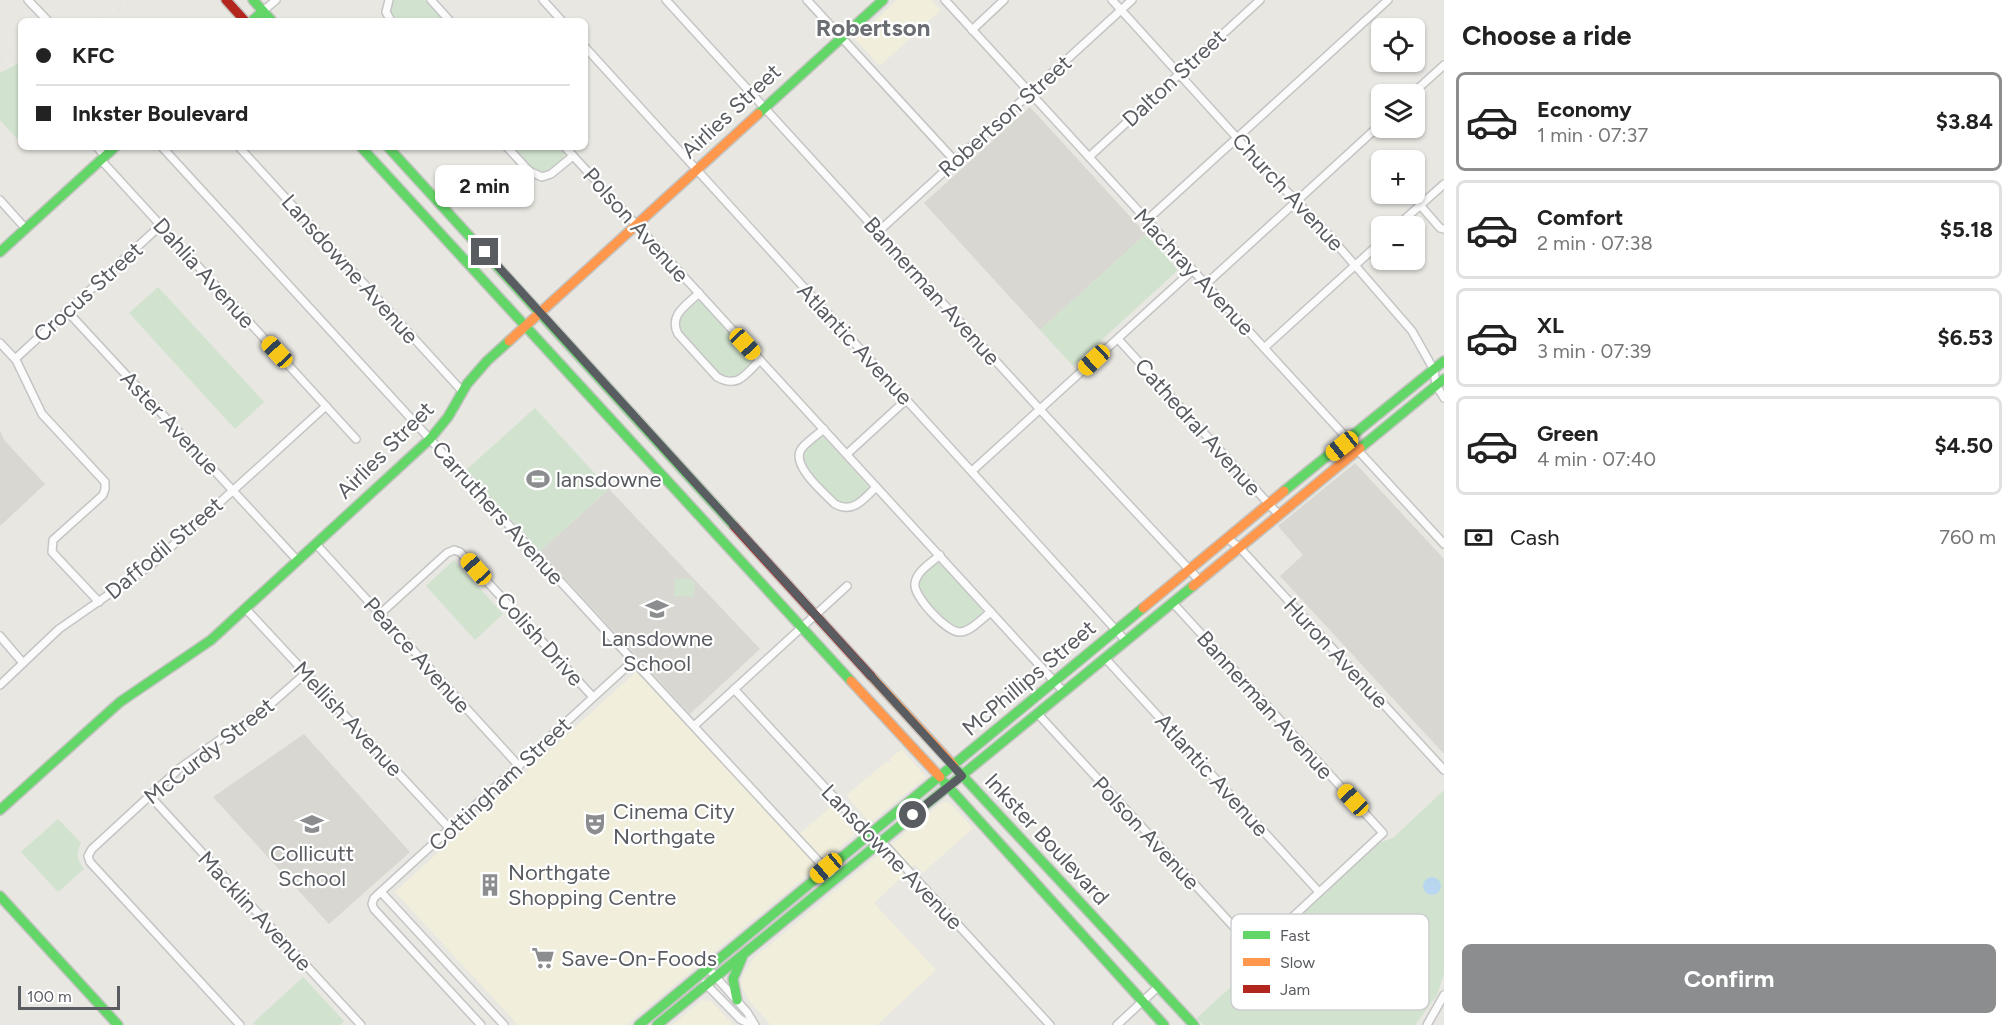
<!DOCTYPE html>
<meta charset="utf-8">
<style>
:root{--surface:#fff;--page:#f2f2f2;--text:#222;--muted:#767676;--line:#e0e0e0;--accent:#8b8d8e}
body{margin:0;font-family:Figtree,sans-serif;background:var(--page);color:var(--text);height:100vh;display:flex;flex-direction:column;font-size:22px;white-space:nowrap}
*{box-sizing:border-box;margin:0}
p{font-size:20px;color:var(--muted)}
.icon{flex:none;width:33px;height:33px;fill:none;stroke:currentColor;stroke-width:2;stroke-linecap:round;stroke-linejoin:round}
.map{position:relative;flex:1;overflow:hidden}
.drawer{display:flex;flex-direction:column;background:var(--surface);width:570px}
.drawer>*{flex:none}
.banner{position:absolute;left:18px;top:18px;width:570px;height:132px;border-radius:9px;box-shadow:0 2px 4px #0004;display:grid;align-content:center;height:132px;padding:0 18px;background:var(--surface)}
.fabs{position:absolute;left:1371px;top:18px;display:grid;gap:12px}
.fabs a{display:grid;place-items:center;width:54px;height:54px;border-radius:9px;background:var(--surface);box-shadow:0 2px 4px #0004;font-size:30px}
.scale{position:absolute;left:18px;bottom:15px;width:102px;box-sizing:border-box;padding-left:6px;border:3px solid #595c60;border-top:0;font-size:16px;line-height:21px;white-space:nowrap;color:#595c60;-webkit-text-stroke:4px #fff;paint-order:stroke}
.end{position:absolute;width:27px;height:27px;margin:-14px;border:8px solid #595c60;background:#fff;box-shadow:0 0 0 3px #fff}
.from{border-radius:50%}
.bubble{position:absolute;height:42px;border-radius:9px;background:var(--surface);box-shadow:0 2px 4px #0004;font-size:20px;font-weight:700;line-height:42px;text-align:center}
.car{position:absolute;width:18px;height:36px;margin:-18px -9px;border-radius:8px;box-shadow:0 0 4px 2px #0007;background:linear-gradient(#f5c518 24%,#345 0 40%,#f5c518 0 76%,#345 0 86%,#f5c518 0)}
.banner b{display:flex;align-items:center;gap:21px;height:57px;font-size:22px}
.banner b+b{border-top:2px solid var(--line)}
.banner i{width:15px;height:15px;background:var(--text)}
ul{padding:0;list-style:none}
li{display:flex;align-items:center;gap:18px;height:99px;margin:0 12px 9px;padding:0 6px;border:3px solid var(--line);border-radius:9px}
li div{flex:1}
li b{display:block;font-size:22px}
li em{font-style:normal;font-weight:700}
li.current{border-color:var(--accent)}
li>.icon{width:54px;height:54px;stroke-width:1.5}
h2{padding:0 18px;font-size:27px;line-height:72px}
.pay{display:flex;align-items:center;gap:15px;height:66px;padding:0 18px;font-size:22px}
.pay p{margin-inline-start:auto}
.cta{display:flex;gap:12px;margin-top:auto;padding:12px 18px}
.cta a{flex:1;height:69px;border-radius:9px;background:var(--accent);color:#fff;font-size:24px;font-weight:700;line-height:69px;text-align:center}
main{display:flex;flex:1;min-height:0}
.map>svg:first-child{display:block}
</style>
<main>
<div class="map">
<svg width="1444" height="1025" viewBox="0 0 1444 1025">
<rect width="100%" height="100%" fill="#e8e7e2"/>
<g fill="#f1eedb">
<path d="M 897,0 L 931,0 L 941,10 L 880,66 L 855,39 Z"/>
<path d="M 638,670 L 818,866 L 626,1025 L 518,1025 L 395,892 Z"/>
<path d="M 902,749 L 926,777 L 870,823 L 846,795 L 886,762 L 891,762 L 889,759 Z"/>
<path d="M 945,802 L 950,803 L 973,828 L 923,873 L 915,865 L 874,903 L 936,970 L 877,1025 L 771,1025 L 750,1002 L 741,986 L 743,974 L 755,957 L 940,804 Z"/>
<path d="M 832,806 L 856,834 L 823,862 L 799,834 Z"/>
<path d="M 702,1000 L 711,1001 L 733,1025 L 672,1025 Z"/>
</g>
<g fill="#d8d7d1">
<path d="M 1030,107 L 1146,234 L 1040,330 L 924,203 Z"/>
<path d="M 0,431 L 4,440 L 45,484 L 0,526 Z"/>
<path d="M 1355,463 L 1444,559 L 1444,754 L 1280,576 L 1303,555 L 1278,526 Z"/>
<path d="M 609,489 L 760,649 L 690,714 L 540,551 Z"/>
<path d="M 304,734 L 410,852 L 329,924 L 213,797 Z"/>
</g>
<g fill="#d1e3cf">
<path d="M 393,0 L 425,0 L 445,21 L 396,21 C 390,15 388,8 393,0 Z"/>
<path d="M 21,62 L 21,143 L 0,120 L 0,73 Z"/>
<path d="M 512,147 L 560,147 L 564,153 L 564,157 C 536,183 534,171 512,147 Z"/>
<path d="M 1146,234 L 1178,270 L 1073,366 L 1040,330 Z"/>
<path d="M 158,287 L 264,402 L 235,429 L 129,313 Z"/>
<path d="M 695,301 L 701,301 L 751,357 L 752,364 L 738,376 L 730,379 L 719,374 L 679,330 C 676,316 686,309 695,301 Z"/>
<path d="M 535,408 L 609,489 L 540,551 L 466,470 Z"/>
<path d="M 823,436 L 868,486 L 868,490 L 854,503 L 846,506 L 835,501 L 803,466 L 804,451 L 818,438 Z"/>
<path d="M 454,560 L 503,614 L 475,640 L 426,586 Z"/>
<path d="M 940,563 L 982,610 L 982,614 C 976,619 970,627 963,629 C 949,632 924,599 918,588 C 919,577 929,565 940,563 Z"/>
<path d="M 675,579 L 691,579 L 695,583 L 694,597 L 674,596 Z"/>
<path d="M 1444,790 L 1444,974 L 1437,995 L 1415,1025 L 1203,1025 L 1197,1018 L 1260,960 L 1262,951 L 1267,945 L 1378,843 L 1393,838 Z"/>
<path d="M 58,819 L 81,843 C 76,852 77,861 84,869 L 58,892 L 21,852 Z"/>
<path d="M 303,977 L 344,1021 L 340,1025 L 255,1025 L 253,1023 Z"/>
</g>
<circle fill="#b9d6f0" cx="1432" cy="886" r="9"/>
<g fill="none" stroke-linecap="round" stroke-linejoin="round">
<g stroke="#c5c5c5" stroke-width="10">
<g id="street">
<path d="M 28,0 L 48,21"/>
<path d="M 389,0 L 386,12 L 391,21"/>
<path d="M 431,0 L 450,21"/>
<path d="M 543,0 L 562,21"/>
<path d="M 666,0 L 1046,416 L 1200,581"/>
<path d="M 807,0 L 955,161"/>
<path d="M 945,0 L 1444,544"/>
<path d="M 1112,0 L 1267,171 L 1327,233 L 1412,331 L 1434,370 L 1436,385 L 1444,398"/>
<path d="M 263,11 L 276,0"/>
<path d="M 972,30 L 1004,0"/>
<path d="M 585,47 L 1125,640"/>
<path d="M 1412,94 L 1444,65"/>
<path d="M 97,147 L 105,156"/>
<path d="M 162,147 L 627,654 L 835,879"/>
<path d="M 239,147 L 462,391"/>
<path d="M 507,147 L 529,171 L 542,177 L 551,174 L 573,156"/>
<path d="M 565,147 L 1064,692"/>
<path d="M 1089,157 L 1260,0"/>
<path d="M 101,160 L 356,439"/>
<path d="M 0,200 L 26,229"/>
<path d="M 1420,205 L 1440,228 L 1444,229"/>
<path d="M 1147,220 L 1388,0"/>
<path d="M 1397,226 L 1444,184"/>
<path d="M 879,231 L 1132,0"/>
<path d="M 1206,284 L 1382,123"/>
<path d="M 699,293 C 687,305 668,315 678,334 L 717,377 C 738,389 746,374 760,360"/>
<path d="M 67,311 L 297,560"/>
<path d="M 1118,339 L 1279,515"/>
<path d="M 0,343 L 16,360 L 42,414 L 105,482 L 105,489 L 103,495 L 53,540 L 52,552 L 99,602"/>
<path d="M 1264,348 L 1382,241"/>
<path d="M 15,359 L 161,225"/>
<path d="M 824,429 C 817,435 808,441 802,448 C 789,464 824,493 835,504 C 853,514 864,499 876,487"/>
<path d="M 847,454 L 906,400"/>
<path d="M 972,471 L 1193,270"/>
<path d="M 1227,538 L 1240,548 L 1444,770"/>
<path d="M 316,544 L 519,766"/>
<path d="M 940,555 C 931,563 917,571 915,583 C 912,595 947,633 960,632 C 971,632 982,618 991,612"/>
<path d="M 245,608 L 451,830"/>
<path d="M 380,614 L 447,553 L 454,550 L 460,552 L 593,697"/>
<path d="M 0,636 L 23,663"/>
<path d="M 1105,658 L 1319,892"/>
<path d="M 0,685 L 59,629 L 151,565 L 326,406"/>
<path d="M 734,689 L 868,834 L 881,841 L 1050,1025"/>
<path d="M 1038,714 L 1256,951 L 1383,833 L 1173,603"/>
<path d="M 694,726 L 847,586"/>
<path d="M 150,796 L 361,1025"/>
<path d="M 381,892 L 504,1025"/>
<path d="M 707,967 L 747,1012 L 755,1025"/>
<path d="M 705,983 L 740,1019 L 752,1025"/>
<path d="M 240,1025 L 90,862 L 88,856 L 92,849 L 180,768 L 272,703 L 306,673"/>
<path d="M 481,1025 L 374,909 L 372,904 L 374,898 L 633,661"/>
<path d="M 1117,1025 L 1158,987"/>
<path d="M 1427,1025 L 1444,995"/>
</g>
</g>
<g stroke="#c4c4c2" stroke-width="12">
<g id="fast">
<path d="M 253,0 L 272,21"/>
<path d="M 252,21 L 263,11"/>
<path d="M 758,114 L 883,0"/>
<path d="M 361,147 L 851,681"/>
<path d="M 388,147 L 734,526"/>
<path d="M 0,252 L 115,147"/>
<path d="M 1360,448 L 1444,379"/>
<path d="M 1284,491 L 1444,361"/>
<path d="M 958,771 L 1194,1025"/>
<path d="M 944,782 L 1164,1025"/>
<path d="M 0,810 L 120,702 L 211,640 L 430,439 L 448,417 L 467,384 L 487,361 L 509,341"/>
<path d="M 0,896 L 118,1025"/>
<path d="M 737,1000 L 733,979 L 742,958"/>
<path d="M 639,1025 L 1143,608"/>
<path d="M 657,1025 L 1193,586"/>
</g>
</g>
<g stroke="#c4c4c2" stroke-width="12">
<g id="slow">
<path d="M 509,341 L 758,114"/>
<path d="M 1193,586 L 1360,448"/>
<path d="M 1143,608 L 1284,491"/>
<path d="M 871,676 L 954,766"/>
<path d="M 851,681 L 940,777"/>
</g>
</g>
<g stroke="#c4c4c2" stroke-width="12">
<g id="jam">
<path d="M 226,0 L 245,21"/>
<path d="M 734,526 L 871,676"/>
</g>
</g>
<use href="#street" stroke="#fcfbfb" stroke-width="7"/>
<use href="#fast" stroke="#63d668" stroke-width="9"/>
<use href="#slow" stroke="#ff974d" stroke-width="9"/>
<use href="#jam" stroke="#b3261e" stroke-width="9"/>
<g stroke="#e1e1e0" stroke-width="2" stroke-dasharray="1.5 8" stroke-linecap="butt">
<path d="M 92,21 L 141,0"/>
<path d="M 0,59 L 21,51"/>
</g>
</g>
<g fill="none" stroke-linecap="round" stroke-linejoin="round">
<path stroke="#595c60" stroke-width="8" d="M 485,252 L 962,776 L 913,815"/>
</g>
<defs>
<g id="stadium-bare" transform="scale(1.8)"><path d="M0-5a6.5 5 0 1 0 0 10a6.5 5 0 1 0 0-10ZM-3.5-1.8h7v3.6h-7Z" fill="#8b8d8e" stroke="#fff" stroke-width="2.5" paint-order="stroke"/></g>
<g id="school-bare" transform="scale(1.8)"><path d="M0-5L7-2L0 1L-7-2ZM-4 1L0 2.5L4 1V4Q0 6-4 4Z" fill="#8b8d8e" stroke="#fff" stroke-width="2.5" paint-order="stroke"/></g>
<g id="theatre-bare" transform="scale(1.8)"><path d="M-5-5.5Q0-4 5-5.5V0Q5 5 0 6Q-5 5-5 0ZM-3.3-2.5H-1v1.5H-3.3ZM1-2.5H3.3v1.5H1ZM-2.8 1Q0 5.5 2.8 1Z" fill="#8b8d8e" stroke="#fff" stroke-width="2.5" paint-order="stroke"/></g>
<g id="building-bare" transform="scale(1.8)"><path d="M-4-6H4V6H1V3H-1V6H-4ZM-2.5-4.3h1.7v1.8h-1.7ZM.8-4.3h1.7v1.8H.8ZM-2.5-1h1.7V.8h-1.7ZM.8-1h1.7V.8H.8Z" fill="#8b8d8e" stroke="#fff" stroke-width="2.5" paint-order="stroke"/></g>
<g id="supermarket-bare" transform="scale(1.8)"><path d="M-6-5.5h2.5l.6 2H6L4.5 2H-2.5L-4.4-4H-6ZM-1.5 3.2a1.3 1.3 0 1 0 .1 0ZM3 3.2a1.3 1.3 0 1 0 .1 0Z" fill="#8b8d8e" stroke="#fff" stroke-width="2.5" paint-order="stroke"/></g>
</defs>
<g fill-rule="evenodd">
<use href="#stadium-bare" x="538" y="479"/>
<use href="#school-bare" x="657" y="609"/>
<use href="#school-bare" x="312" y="824"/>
<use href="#theatre-bare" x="595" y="824"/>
<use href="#building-bare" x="490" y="885"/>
<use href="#supermarket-bare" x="543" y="958"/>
</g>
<g text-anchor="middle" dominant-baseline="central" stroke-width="4.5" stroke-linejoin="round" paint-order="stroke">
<g font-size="22" fill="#595c60" stroke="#fff">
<text transform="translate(1174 78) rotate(-43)">Dalton Street</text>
<text transform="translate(731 111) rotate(-43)">Airlies Street</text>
<text transform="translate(1005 116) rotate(-42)">Robertson Street</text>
<text transform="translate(1288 192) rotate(47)">Church Avenue</text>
<text transform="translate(636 225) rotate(48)">Polson Avenue</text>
<text transform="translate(350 269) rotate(48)">Lansdowne Avenue</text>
<text transform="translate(1194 272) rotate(47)">Machray Avenue</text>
<text transform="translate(204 273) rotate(48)">Dahlia Avenue</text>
<text transform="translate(932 291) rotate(48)">Bannerman Avenue</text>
<text transform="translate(88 292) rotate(-42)">Crocus Street</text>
<text transform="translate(855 344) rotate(47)">Atlantic Avenue</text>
<text transform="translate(170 423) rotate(47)">Aster Avenue</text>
<text transform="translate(1198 427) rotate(48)">Cathedral Avenue</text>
<text transform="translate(385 450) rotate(-45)">Airlies Street</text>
<text transform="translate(498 513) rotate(48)">Carruthers Avenue</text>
<text transform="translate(164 548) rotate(-40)">Daffodil Street</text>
<text transform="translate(540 639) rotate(48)">Colish Drive</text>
<text transform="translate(1336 653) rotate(47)">Huron Avenue</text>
<text transform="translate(417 655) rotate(48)">Pearce Avenue</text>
<text transform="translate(1029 678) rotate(-40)">McPhillips Street</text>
<text transform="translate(1265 705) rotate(48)">Bannerman Avenue</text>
<text transform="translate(348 719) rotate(47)">Mellish Avenue</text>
<text transform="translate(209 751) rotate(-38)">McCurdy Street</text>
<text transform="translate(1212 775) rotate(48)">Atlantic Avenue</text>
<text transform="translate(500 784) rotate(-43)">Cottingham Street</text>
<text transform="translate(1146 833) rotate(47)">Polson Avenue</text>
<text transform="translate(1047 839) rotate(47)">Inkster Boulevard</text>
<text transform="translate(892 857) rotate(46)">Lansdowne Avenue</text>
<text transform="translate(255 911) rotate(47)">Macklin Avenue</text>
</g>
<g font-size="22" fill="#595c60" stroke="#fff" text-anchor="start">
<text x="556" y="479">lansdowne</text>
<text x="657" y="638" text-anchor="middle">Lansdowne<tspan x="657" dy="25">School</tspan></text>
<text x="613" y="811">Cinema City<tspan x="613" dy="25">Northgate</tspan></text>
<text x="312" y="853" text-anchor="middle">Collicutt<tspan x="312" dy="25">School</tspan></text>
<text x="508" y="872">Northgate<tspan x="508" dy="25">Shopping Centre</tspan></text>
<text x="561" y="958">Save-On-Foods</text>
</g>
<g font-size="24" font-weight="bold" fill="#6a6e72" stroke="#fff">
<text x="873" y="27">Robertson</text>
</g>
</g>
<rect x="1231" y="914" width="198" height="96" rx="9" fill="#fff" stroke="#cdcecf" stroke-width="1.5"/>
<rect x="1243" y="931" width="27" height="8" fill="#63d668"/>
<rect x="1243" y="958" width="27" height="8" fill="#ff974d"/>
<rect x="1243" y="985" width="27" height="8" fill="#b3261e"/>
<g font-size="16" fill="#595c60">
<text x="1280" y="941">Fast</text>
<text x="1280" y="968">Slow</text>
<text x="1280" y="995">Jam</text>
</g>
</svg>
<div class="fabs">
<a><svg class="icon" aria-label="locate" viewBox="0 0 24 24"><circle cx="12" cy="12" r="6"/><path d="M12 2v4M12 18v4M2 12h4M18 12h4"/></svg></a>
<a><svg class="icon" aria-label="layers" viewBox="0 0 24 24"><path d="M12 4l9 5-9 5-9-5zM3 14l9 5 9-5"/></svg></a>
<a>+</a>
<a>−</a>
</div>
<div class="scale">100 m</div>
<i class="end from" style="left:913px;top:815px"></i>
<i class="end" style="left:485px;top:252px"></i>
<div class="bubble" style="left:435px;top:165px;width:99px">2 min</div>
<i class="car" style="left:745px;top:344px;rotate:137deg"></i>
<i class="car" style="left:277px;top:352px;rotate:317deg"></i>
<i class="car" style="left:1094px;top:360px;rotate:227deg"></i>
<i class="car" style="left:1342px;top:446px;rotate:231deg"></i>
<i class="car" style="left:476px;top:569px;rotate:318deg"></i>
<i class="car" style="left:1353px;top:800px;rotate:317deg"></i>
<i class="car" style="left:826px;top:868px;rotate:230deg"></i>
<div class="banner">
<b><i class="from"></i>KFC</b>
<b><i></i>Inkster Boulevard</b>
</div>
</div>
<section class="drawer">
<h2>Choose a ride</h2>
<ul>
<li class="current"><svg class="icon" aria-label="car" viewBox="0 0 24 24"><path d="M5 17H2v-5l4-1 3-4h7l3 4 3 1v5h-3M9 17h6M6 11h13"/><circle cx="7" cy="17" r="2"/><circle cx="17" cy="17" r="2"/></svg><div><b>Economy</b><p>1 min · 07:37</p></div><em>$3.84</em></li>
<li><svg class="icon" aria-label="car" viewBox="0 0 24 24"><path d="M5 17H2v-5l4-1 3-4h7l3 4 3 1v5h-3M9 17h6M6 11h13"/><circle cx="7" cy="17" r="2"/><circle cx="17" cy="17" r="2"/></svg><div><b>Comfort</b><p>2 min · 07:38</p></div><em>$5.18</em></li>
<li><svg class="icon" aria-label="car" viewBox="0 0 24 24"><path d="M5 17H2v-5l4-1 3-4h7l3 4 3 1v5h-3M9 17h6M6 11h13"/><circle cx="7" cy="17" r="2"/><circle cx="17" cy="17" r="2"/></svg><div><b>XL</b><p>3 min · 07:39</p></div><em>$6.53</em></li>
<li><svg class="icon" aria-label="car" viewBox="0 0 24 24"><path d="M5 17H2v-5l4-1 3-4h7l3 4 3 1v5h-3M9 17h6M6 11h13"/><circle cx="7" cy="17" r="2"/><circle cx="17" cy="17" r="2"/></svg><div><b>Green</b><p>4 min · 07:40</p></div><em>$4.50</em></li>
</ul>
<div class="pay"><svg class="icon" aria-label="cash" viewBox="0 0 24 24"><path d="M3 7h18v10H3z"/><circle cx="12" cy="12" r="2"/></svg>Cash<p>760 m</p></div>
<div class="cta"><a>Confirm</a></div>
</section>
</main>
